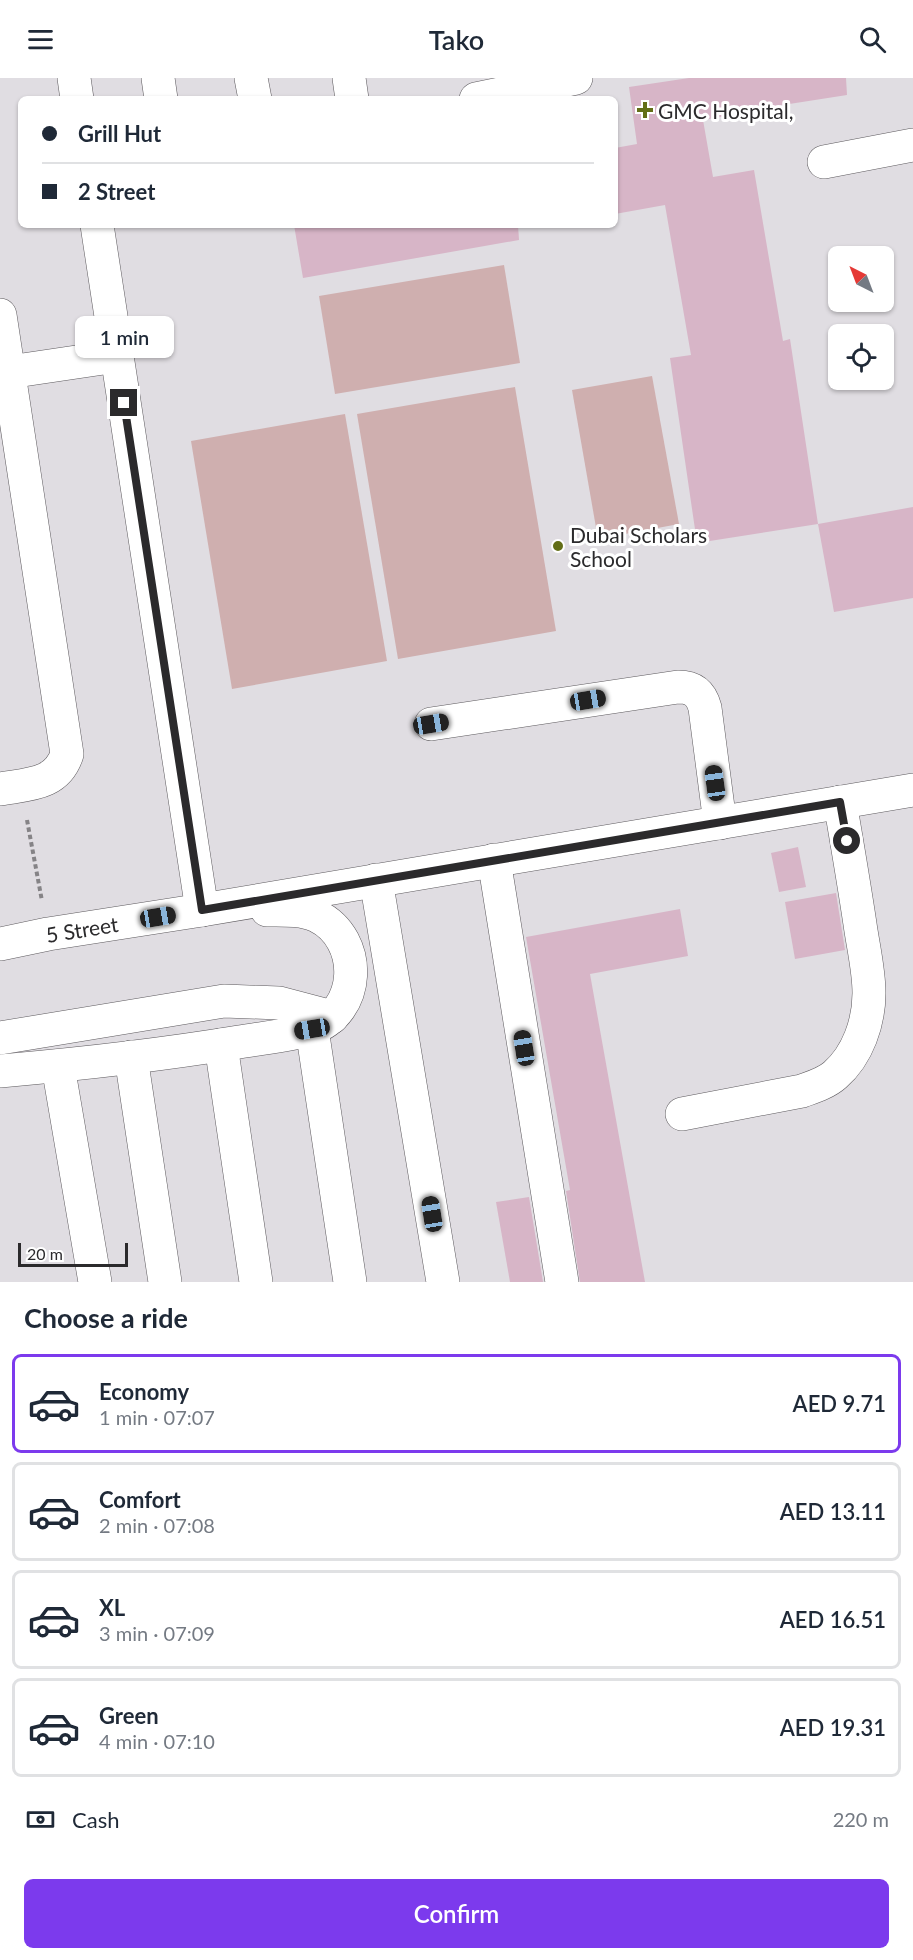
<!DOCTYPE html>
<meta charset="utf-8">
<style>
:root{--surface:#fff;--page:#f2f2f3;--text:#1f2937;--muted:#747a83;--line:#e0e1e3;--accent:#7c3aed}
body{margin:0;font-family:Lato,sans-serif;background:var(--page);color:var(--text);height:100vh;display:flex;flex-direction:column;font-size:22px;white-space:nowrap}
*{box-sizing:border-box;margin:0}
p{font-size:20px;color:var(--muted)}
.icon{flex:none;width:33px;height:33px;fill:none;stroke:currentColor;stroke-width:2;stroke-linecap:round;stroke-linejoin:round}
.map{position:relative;height:1204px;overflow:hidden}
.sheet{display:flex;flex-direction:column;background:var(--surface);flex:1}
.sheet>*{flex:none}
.top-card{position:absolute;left:18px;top:18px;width:600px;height:132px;border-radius:9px;box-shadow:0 2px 4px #0004;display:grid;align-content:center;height:132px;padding:0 24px;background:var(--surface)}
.needle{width:39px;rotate:318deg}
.tools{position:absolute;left:828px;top:168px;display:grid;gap:12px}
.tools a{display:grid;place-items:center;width:66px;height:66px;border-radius:9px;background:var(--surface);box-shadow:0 2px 4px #0004;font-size:30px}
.scale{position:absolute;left:18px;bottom:15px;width:110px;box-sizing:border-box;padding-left:6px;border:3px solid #2b2a2c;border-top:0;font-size:16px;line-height:21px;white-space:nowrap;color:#2b2a2c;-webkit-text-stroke:4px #fff;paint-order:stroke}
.end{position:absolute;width:27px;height:27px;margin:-14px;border:8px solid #2b2a2c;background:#fff;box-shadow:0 0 0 3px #fff}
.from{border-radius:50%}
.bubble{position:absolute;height:42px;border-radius:9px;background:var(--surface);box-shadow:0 2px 4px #0004;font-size:20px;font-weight:600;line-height:42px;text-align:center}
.car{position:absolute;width:18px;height:36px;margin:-18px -9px;border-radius:8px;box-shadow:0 0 4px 2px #0007;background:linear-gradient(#222 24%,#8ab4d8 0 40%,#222 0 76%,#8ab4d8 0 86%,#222 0)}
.top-card b{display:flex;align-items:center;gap:21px;height:57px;font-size:22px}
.top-card b+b{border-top:2px solid var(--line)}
.top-card i{width:15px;height:15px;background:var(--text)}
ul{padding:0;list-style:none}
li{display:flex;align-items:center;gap:18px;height:99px;margin:0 12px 9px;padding:0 12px;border:3px solid var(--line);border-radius:9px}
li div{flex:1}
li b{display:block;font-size:22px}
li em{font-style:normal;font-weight:600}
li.on{border-color:var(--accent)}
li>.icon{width:54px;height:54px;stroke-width:1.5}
h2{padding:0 24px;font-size:27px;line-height:72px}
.pay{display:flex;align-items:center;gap:15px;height:66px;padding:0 24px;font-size:22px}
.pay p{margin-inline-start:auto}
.action{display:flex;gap:12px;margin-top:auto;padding:12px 24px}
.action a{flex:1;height:69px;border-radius:9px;background:var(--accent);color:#fff;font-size:24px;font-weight:600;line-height:69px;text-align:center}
header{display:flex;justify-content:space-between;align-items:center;height:78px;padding:0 24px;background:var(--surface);font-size:27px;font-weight:600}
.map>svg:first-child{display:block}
</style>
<header><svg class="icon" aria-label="menu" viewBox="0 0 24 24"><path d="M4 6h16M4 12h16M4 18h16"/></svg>Tako<svg class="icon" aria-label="search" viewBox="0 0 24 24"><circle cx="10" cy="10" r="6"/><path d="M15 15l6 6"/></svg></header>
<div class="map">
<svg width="913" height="1204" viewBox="0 0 913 1204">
<rect width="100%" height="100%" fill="#e0dde2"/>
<g fill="#cfafaf">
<path d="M 504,187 L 520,285 L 335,316 L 319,218 Z"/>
<path d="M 652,298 L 679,446 L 598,461 L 572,312 Z"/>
<path d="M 515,309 L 556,553 L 398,581 L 357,336 Z"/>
<path d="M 345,336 L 387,583 L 232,611 L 191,363 Z"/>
</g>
<g fill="#d7b5c7">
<path d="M 689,0 L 846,0 L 847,17 L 732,35 L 732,37 L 703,42 L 713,99 L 754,92 L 783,263 L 790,261 L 818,446 L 697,465 L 670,280 L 691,277 L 665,127 L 615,136 L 615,70 L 637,66 L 629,9 Z"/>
<path d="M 294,147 L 518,147 L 519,162 L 303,200 Z"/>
<path d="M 913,429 L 913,520 L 834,534 L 818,446 Z"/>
<path d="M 798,769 L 806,809 L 779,814 L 771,775 Z"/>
<path d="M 836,815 L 845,872 L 795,881 L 785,824 Z"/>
<path d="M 680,831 L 688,878 L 590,896 L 645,1204 L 580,1204 L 566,1113 L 570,1112 L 526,859 Z"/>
<path d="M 529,1119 L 543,1204 L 510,1204 L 496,1124 Z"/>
</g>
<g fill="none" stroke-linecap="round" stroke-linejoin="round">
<g stroke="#5d5a5e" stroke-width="34">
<g id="minor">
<path d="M 74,0 L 77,21"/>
<path d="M 158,0 L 161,21"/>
<path d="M 251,0 L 255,21"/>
<path d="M 349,0 L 352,21"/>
<path d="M 476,21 L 576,0"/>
<path d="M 824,84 L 913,67"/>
<path d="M 97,147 L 202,832"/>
<path d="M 0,237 L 67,676 C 57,707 29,706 0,711"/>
<path d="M 9,294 L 117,278"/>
<path d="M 431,646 L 678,609 C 693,609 701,615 705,630 L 720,745"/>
<path d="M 494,782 L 562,1204"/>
<path d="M 376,802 L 443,1204"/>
<path d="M 0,866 L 48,856 L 202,832 L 913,712"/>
<path d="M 312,951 L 350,1204"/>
<path d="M 0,960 L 224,923 L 279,925 L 332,939"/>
<path d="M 221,967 L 256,1204"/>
<path d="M 131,979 L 165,1204"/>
<path d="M 58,988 L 95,1204"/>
<path d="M 0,993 C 80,986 160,977 239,964 C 262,960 288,958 310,951 C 362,935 364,861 317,838 C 302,831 283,832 267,832"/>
<path d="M 682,1036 L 802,1013 C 813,1009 826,1005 835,997 C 858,977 869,944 869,915 C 869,892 863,868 860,846 C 854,806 847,765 840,724"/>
</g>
</g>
<path stroke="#858386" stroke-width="4" stroke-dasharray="4.5 3" stroke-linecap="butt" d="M 27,742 L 42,823"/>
<use href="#minor" stroke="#fff" stroke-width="33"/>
</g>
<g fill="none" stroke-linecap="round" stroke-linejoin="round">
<path stroke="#2b2a2c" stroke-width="8" d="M 124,325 L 202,832 L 840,724 L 847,763"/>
</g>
<g fill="#636e17" stroke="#fff" stroke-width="2">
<path d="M642 23h6v6h6v6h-6v6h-6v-6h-6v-6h6z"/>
<circle cx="558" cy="468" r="6"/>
</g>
<g text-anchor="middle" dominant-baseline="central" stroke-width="6" stroke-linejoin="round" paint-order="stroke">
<g font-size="21" fill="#2b2a2c" stroke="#fff" text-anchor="start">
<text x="658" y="32">GMC Hospital,</text>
<text x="570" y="456">Dubai Scholars<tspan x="570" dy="24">School</tspan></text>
</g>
<g font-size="21" fill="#2b2a2c" stroke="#fff">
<text transform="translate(82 851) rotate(-9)">5 Street</text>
</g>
</g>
</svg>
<div class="tools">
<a><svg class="needle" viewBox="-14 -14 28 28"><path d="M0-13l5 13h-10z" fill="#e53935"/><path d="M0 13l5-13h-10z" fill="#747a83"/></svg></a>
<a><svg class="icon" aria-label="locate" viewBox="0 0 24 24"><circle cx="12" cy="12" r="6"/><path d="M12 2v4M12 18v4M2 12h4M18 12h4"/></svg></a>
</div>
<div class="scale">20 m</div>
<i class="end from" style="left:847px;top:763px"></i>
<i class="end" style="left:124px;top:325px"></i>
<div class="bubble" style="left:75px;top:238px;width:99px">1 min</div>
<i class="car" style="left:588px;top:622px;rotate:81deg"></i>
<i class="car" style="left:431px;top:646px;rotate:81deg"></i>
<i class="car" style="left:715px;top:705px;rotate:352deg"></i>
<i class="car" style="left:158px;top:839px;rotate:81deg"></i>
<i class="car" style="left:312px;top:951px;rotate:260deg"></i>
<i class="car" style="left:524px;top:970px;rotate:351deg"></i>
<i class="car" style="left:432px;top:1136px;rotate:351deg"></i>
<div class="top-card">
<b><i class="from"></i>Grill Hut</b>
<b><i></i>2 Street</b>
</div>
</div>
<section class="sheet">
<h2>Choose a ride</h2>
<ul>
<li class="on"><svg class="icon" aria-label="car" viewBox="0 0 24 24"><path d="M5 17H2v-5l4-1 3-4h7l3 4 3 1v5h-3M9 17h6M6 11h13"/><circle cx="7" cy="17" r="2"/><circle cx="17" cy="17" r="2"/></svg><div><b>Economy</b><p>1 min · 07:07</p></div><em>AED 9.71</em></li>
<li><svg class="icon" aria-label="car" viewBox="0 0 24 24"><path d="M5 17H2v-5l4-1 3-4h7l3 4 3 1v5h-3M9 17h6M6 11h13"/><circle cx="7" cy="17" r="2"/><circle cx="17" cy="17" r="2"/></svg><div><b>Comfort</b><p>2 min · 07:08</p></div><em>AED 13.11</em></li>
<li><svg class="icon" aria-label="car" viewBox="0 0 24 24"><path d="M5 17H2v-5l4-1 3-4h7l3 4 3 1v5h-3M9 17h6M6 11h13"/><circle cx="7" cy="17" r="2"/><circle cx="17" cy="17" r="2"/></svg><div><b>XL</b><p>3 min · 07:09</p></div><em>AED 16.51</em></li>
<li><svg class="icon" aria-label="car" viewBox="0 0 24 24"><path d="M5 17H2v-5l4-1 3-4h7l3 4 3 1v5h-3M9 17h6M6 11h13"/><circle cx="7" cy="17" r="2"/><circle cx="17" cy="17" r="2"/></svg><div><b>Green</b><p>4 min · 07:10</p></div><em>AED 19.31</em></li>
</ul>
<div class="pay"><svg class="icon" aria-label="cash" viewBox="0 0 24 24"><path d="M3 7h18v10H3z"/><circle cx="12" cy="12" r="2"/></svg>Cash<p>220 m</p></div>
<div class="action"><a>Confirm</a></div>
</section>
